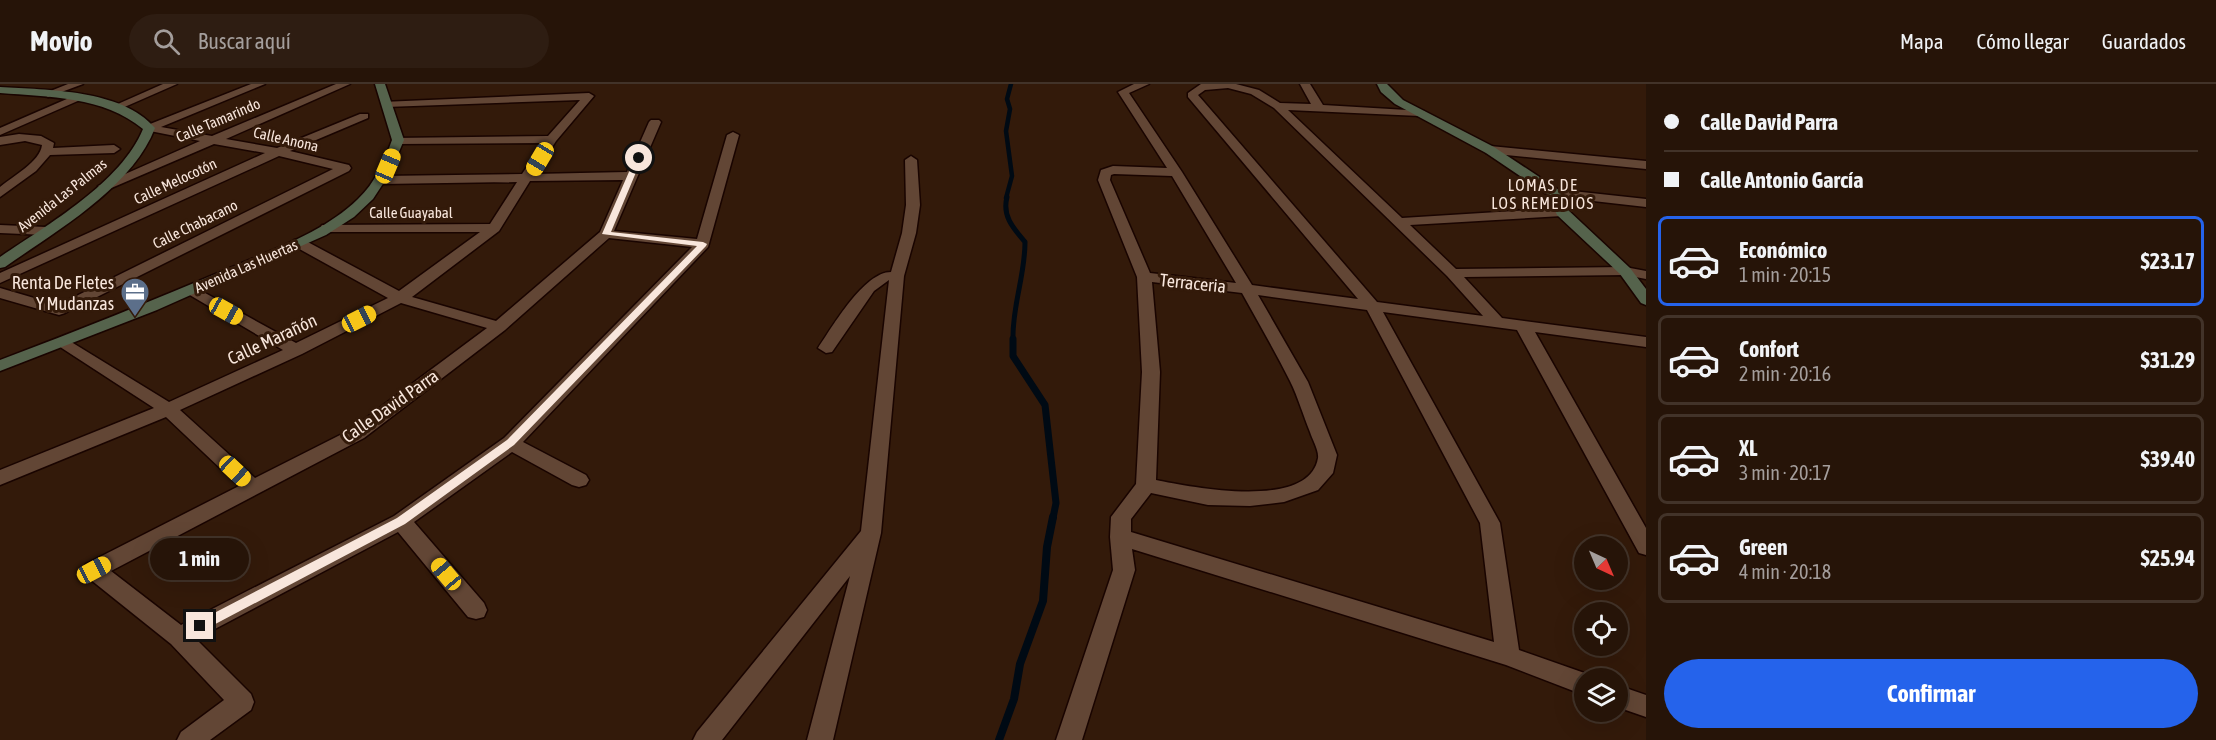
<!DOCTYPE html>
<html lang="es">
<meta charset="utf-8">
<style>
:root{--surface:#261408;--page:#2e1d12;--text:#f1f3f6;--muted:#a49e9c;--line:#423329;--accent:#2563eb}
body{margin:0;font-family:"Asap Condensed",sans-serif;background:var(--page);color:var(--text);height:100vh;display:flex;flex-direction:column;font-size:22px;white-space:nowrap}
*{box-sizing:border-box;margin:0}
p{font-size:20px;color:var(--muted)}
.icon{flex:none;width:33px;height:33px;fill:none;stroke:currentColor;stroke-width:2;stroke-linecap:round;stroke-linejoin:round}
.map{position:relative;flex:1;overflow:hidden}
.drawer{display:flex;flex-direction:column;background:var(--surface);width:570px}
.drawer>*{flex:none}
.hud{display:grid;align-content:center;height:132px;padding:0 18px;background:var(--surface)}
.needle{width:39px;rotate:136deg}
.tools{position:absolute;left:1574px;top:452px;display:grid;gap:12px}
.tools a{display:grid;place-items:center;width:54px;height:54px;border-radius:50%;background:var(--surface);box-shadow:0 6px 24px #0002,0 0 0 2px var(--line);font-size:30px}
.end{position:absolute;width:27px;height:27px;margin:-14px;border:8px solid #f8e6dc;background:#111;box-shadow:0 0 0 3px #111}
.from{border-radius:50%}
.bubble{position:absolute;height:42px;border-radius:21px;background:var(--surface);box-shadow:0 6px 24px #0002,0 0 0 2px var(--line);font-size:20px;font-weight:700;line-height:42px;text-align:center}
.car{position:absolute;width:18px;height:36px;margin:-18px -9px;border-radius:8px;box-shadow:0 0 4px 2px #0007;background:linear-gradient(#f5c518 24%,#345 0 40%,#f5c518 0 76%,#345 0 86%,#f5c518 0)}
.hud b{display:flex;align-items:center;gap:21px;height:57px;font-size:22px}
.hud b+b{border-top:2px solid var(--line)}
.hud i{width:15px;height:15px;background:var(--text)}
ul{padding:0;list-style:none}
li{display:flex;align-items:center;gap:18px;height:90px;margin:0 12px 9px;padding:0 6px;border:3px solid var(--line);border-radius:9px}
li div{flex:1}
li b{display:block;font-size:22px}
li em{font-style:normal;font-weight:700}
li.on{border-color:var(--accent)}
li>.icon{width:54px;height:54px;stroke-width:1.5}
.action{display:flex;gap:12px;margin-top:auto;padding:12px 18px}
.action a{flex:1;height:69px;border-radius:36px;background:var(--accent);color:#fff;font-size:24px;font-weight:700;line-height:69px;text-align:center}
header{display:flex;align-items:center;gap:36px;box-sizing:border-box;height:84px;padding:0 30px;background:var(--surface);border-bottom:2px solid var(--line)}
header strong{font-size:28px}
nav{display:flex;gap:33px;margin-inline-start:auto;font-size:21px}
.search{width:420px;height:54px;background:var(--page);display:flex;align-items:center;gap:15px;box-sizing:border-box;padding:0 21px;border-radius:33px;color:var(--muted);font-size:22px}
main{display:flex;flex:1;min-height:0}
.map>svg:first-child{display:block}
</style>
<header>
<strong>Movio</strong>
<div class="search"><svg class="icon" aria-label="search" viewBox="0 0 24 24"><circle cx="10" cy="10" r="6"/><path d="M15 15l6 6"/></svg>Buscar aquí</div>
<nav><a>Mapa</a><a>Cómo llegar</a><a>Guardados</a></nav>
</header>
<main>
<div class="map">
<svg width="1646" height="656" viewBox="0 0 1646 656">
<rect width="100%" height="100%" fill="#331a0a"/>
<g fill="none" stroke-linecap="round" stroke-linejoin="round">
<path stroke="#000a14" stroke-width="4.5" d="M 1006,114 L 1012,92 L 1006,47 L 1010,25 L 1007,15 L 1011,0"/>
<path stroke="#000a14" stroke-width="5" d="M 1007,113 C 1002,132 1013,144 1025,158 C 1025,193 1012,221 1013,256"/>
<path stroke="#000a14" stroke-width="7" d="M 1013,255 L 1013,272 L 1045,321 L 1056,419 L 1053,434"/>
<path stroke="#000a14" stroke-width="8" d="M 999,656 L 1014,615 L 1020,580 L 1043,517 L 1047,463 L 1053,433"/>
<g stroke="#190400" stroke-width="3">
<g id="street">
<path d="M 68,0 L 83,0 L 48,13 L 43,10 Z"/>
<path d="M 163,0 L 177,0 L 120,25 L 112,25 L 111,23 Z"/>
<path d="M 251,0 L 265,0 L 161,43 L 212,52 L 336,0 L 350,0 L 226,55 L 277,64 L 360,30 L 368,30 L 368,34 L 290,67 L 349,81 L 351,84 L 349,87 L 65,229 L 59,231 L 0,214 L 0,204 L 58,221 L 333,85 L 279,72 L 0,199 L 0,189 L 265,69 L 214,60 L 109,105 L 104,106 L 98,102 L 200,57 L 145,46 L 145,42 Z"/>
<path d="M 1134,0 L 1149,0 L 1129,9 L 1182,88 L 1252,201 L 1358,215 L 1188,13 L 1188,9 L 1201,0 L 1236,0 L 1259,6 L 1280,19 L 1311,20 L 1300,0 L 1310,0 L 1323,21 L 1424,27 L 1426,29 L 1420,32 L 1288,26 L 1402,134 L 1562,124 L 1569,128 L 1562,132 L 1410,141 L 1456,185 L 1625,183 L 1646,187 L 1646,195 L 1625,191 L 1464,193 L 1502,234 L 1646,253 L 1646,263 L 1535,248 L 1646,444 L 1646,471 L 1639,469 L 1517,246 L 1383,228 L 1500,439 L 1519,566 L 1593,592 L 1584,594 L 1584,611 L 1506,581 L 1132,465 L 1135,486 L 1082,656 L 1056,656 L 1113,486 L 1110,453 L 1111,433 L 1136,400 L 1142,288 L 1137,193 L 1098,96 L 1101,86 L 1113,82 L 1167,84 L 1118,8 ZM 1228,4 L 1251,10 L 1274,24 L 1447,192 L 1483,232 L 1377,218 L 1198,11 L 1205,6 ZM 1114,90 L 1172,92 L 1236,199 L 1150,189 L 1110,96 L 1111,91 ZM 1152,198 L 1242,209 C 1258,238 1275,267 1290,297 C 1298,313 1303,331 1310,348 C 1312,355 1319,366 1318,374 C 1309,427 1191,403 1156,396 L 1160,288 ZM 1258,211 L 1367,226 L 1480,439 L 1494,558 L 1131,448 L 1131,435 L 1151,409 L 1208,421 L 1250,422 L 1284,418 L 1318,406 L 1333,389 L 1337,371 L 1308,298 Z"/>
<path d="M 589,9 L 594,12 L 556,57 L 535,90 L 627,88 L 649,38 L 651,36 L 659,36 L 661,38 L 614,147 L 697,155 L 727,51 L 733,48 L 739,51 L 708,163 L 523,358 L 586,391 L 589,396 L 586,401 L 579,403 L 572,401 L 512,368 L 414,438 L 484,519 L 487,526 L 484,533 L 476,535 L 468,533 L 398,448 L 196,555 L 251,610 L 254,618 L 251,626 L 210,656 L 177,656 L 181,648 L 224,616 L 171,560 L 86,492 L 83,486 L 86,480 L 239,402 L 166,333 L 0,401 L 0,386 L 154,324 L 54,259 L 56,256 L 68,256 L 169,318 L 283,266 L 183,207 L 186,204 L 196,204 L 296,259 L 388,214 L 294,162 L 292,159 L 294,156 L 304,156 L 399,207 L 480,148 L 327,148 L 322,147 L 320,144 L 322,141 L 490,140 L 517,98 L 382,100 L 376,96 L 382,92 L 522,90 L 543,59 L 398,60 L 392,56 L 394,54 L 548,52 L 580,16 L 386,23 L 382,22 L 382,18 ZM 623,96 L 600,148 L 496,237 L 412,213 L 499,147 L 530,97 ZM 609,154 L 692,163 L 504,354 L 394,432 L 181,541 L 111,487 L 364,354 L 505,246 ZM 401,219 L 487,244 L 350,346 L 255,394 L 180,326 L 302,270 Z"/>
<path d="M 76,11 L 80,12 L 80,16 L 0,51 L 0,44 Z"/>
<path d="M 19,50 L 41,52 L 54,59 L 53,64 L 114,61 L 120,65 L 114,69 L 50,71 L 36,87 L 0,113 L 0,103 C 13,92 40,78 42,61 L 25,57 L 0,61 L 0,53 Z"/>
<path d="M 1490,62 L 1646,77 L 1646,85 L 1486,69 L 1486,63 Z"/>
<path d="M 911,72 L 917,76 L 920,121 L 916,149 L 904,192 L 881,449 L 833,656 L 807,656 L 850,492 L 722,656 L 693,656 L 697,648 L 861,447 L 889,196 L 874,207 L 832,268 L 826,269 L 818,264 C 833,242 864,188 891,188 L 902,149 L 906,121 L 905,76 Z"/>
<path d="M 1554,105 L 1646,115 L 1646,123 L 1549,112 L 1548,109 Z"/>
<path d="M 0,141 L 46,143 L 53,147 L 46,151 L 0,149 Z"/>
<path d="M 1617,601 L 1646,611 L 1646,633 L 1617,623 Z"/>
</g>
</g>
<g stroke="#190400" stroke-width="3">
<g id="secondary">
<path d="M 375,0 L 385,0 L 404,56 L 390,89 L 373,115 L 354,133 L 326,151 L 157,226 L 0,287 L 0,276 C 77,247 154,216 230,184 C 274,165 323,149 358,115 C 375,99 384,78 392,56 Z"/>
<path d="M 1377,0 L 1387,0 L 1403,16 L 1494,63 L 1559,106 L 1568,126 L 1630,184 L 1646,205 L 1646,221 L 1641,219 L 1620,190 L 1557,131 L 1548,111 L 1486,69 L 1395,20 L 1381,8 Z"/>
<path d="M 0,3 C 47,6 122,5 155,44 C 132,104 56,147 5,183 L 0,184 L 0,173 C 47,141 121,99 143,45 C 103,12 49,13 0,9 Z"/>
</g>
</g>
<use href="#street" fill="#624635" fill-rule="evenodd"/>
<use href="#secondary" fill="#55634c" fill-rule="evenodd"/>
</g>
<path fill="#f8e6dc" d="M 639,72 L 642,74 L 611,148 L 703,158 L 707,160 L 706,162 L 514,361 L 405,440 L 204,546 L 195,546 L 193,542 L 195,539 L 397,434 L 507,356 L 697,162 L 602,150 L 635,74 Z"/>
<defs>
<g id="office-pin" transform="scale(1.5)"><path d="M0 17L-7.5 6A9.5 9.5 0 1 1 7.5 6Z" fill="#5c6f8a" stroke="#331a0a"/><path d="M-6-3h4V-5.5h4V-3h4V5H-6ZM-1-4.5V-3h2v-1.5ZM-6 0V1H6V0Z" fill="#fff"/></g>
</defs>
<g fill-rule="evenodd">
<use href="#office-pin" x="135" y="208"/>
</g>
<g text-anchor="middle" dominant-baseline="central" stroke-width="6" stroke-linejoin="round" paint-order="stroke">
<g font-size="15" fill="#f8e6dc" stroke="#331a0a">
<text transform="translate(218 36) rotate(-23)">Calle Tamarindo</text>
<text transform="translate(286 55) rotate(13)">Calle Anona</text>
<text transform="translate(175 97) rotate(-25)">Calle Melocotón</text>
<text transform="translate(62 111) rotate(-38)">Avenida Las Palmas</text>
<text x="411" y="128">Calle Guayabal</text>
<text transform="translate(195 140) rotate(-26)">Calle Chabacano</text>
<text transform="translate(246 182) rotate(-24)">Avenida Las Huertas</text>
</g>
<g font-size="16" letter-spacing="1.5" fill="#f8e6dc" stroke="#331a0a">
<text x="1543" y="101">LOMAS DE<tspan x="1543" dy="18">LOS REMEDIOS</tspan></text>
</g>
<g font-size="18" fill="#f8e6dc" stroke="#331a0a" text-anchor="end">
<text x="114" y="198">Renta De Fletes<tspan x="114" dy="21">Y Mudanzas</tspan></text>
</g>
<g font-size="18" fill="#f8e6dc" stroke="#331a0a">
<text transform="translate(1193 199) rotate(6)">Terraceria</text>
<text transform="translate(272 255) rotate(-25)">Calle Marañón</text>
<text transform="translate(390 322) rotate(-35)">Calle David Parra</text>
</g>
</g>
</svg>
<div class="tools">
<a><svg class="needle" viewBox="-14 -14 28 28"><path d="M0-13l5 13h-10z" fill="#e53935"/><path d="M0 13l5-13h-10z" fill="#a49e9c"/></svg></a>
<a><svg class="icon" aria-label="locate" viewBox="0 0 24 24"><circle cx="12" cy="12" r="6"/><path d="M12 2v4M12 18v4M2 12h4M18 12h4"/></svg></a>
<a><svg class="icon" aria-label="layers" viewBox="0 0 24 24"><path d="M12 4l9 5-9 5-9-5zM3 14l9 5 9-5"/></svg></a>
</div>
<i class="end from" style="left:639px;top:74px"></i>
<i class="end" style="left:200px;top:542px"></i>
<div class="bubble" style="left:150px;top:454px;width:99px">1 min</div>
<i class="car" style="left:540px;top:75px;rotate:211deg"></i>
<i class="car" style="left:388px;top:82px;rotate:23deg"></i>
<i class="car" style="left:226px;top:227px;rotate:119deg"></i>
<i class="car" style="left:359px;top:235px;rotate:63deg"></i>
<i class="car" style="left:235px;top:387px;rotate:133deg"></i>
<i class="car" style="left:94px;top:486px;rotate:62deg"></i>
<i class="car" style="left:446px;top:490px;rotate:320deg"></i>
</div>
<section class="drawer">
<div class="hud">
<b><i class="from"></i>Calle David Parra</b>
<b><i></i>Calle Antonio García</b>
</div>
<ul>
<li class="on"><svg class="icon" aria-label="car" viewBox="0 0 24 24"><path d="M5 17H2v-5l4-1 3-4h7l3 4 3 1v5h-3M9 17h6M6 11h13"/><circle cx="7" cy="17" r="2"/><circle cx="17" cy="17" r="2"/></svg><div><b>Económico</b><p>1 min · 20:15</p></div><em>$23.17</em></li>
<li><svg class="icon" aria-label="car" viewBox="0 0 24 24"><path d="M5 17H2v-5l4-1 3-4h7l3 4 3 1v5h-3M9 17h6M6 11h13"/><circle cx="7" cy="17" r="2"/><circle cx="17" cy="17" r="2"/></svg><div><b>Confort</b><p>2 min · 20:16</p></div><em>$31.29</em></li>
<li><svg class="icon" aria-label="car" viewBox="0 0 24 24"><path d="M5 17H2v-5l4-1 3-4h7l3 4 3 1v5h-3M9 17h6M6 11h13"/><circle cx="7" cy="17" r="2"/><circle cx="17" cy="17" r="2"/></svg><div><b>XL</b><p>3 min · 20:17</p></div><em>$39.40</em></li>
<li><svg class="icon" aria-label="car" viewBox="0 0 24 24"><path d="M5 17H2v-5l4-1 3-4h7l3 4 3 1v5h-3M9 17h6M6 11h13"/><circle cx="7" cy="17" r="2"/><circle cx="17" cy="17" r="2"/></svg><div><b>Green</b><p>4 min · 20:18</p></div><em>$25.94</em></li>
</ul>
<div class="action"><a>Confirmar</a></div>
</section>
</main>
